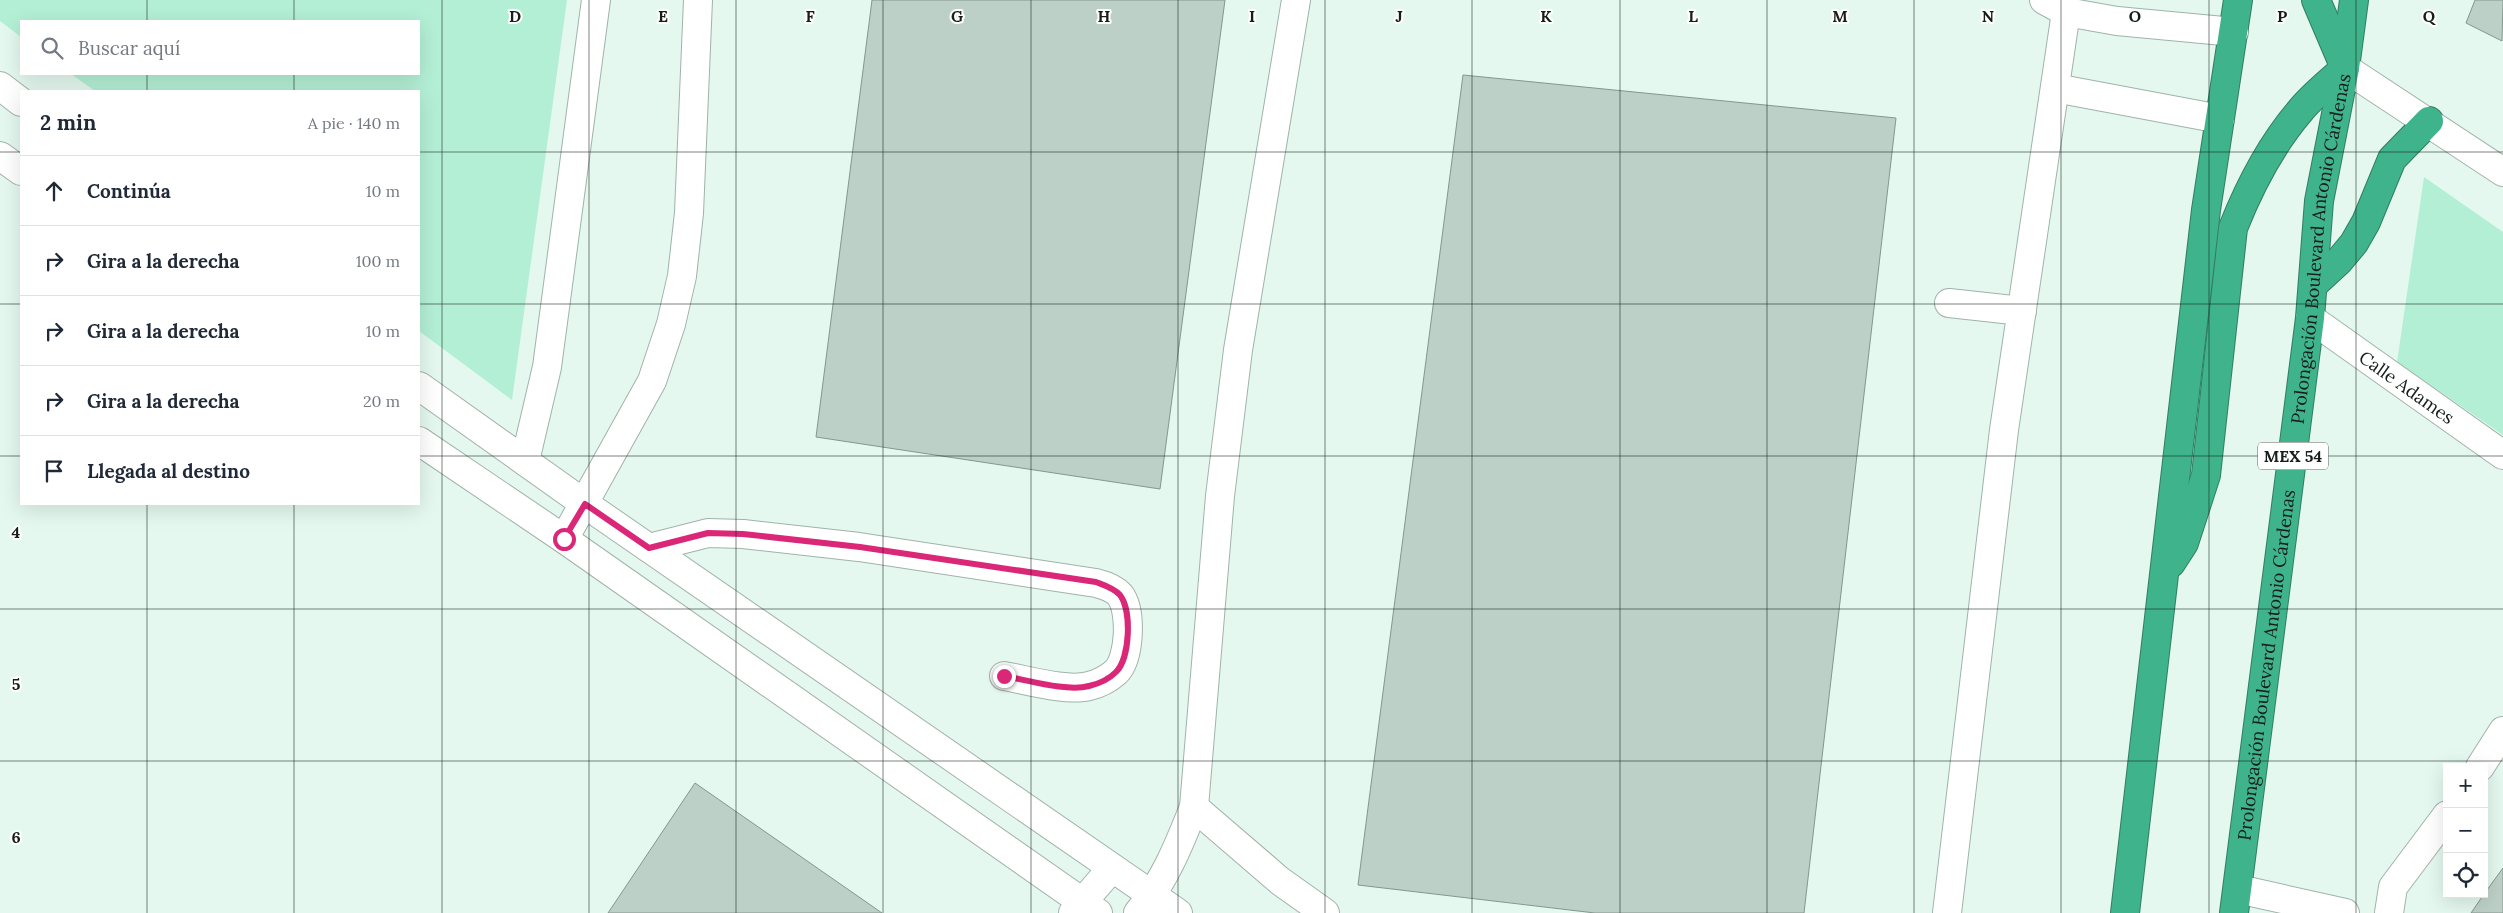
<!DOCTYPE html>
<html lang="es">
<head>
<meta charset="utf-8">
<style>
  :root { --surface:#fff; --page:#f6f6f7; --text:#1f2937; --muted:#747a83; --line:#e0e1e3 }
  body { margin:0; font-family:Lora,serif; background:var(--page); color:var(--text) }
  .controls { position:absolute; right:15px; bottom:15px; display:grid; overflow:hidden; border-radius:0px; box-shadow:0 5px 20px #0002 }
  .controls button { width:45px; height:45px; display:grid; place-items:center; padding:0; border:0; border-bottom:1px solid var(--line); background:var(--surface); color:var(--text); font:25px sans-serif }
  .stop { position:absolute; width:15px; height:15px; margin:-11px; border:4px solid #db2777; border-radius:50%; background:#fff }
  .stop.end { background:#db2777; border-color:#fff; box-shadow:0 1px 5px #0008 }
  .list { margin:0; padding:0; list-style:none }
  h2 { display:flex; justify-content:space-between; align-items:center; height:65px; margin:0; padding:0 20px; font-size:21px }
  h2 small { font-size:16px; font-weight:400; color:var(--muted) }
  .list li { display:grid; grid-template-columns:32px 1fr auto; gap:15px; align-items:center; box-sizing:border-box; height:70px; padding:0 20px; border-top:1px solid var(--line) }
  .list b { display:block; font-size:19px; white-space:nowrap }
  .list em { font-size:16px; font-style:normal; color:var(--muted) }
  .icon { flex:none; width:28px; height:28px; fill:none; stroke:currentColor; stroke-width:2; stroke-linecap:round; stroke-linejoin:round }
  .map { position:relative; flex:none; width:2503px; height:913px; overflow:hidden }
  .search { position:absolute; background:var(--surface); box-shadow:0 5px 20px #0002; left:20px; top:20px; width:400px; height:55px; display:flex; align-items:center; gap:12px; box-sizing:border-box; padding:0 18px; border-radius:0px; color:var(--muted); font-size:19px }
  .panel { position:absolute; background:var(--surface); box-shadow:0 5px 20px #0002; left:20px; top:90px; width:400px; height:415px; border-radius:0px }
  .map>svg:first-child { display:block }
  .green { fill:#b3efd5 }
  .building { fill:#bdd0c7; stroke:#84968e }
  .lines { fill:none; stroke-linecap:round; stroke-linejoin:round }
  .minor-casing { stroke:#a0b3aa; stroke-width:30 }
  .highway-casing { stroke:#317e63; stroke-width:30 }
  .minor { stroke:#fff; stroke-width:28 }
  .highway { stroke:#3fb38b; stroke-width:28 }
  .route { stroke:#db2777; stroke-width:6 }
  .grid { fill:none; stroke:#161d1a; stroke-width:1; stroke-opacity:0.55 }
  .labels { text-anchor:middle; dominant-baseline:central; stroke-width:4; stroke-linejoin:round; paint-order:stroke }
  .shield { fill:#fff; stroke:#5c615f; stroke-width:1 }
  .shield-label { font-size:16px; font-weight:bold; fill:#161d1a }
  .street-label { font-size:18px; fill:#161d1a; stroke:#fff }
  .grid-label { font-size:16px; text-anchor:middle; font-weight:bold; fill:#161d1a; stroke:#fff; stroke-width:4; stroke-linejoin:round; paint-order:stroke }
</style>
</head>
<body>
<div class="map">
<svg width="2503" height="913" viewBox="0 0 2503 913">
  <rect width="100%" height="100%" fill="#e4f8ef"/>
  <!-- green -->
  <path class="green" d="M0,0H567L512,400L419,331V91H95L71,74H419V21H21V37L0,21Z
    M2424,177L2503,232V435L2397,362Z"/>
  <!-- building -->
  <path class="building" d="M872,0H1225L1160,489L816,437Z
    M2475,0H2503L2502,41L2466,23Z
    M1463,75L1896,118L1804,913H1595L1358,885Z
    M695,783L882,913H608Z
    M2503,868V913H2471L2484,894Z"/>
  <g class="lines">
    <defs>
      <g id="minor">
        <path d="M2044,0L2066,12L2117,21L2234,32"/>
        <path d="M2345,68L2503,172"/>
        <path d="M0,86L21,102"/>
        <path d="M2055,88L2220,119"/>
        <path d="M0,156L21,171"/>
        <path d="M1949,303L2022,311"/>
        <path id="s1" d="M2310,318L2503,455"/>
        <path d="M419,386L585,504L1178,913"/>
        <path d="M419,441L564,539L1098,913"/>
        <path d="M525,461L547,367L596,0"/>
        <path d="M564,539L652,381L671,324L682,276L689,213L698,0"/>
        <path d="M649,548L708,533L743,534L859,547L1096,583C1104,585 1114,588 1120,595C1132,611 1130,658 1116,672C1109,678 1098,684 1089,686C1067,692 1027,680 1004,676"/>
        <path d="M2480,767L2503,731"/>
        <path d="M1194,807L1280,881L1325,913"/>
        <path d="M2238,889L2345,913"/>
        <path d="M1073,913L1112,868"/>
        <path d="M1138,913C1164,882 1179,845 1194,807L1220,496L1238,350L1296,0"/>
        <path d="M1947,913L2004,430L2066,12"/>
        <path d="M2389,913L2393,887L2447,815"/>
      </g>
      <g id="highway">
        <path d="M2313,285L2339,261L2354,243L2366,222L2392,159L2429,121"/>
        <path d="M2171,563L2184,543L2206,475L2233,228C2250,185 2270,146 2300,111C2313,95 2330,82 2345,68L2316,0"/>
        <path d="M2125,913L2206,210L2238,0"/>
        <path id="s2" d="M2234,913L2310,318L2319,201L2345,68L2354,0"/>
      </g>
    </defs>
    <!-- minor casing -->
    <use href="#minor" class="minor-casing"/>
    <!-- highway casing -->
    <use href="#highway" class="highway-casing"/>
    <!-- minor -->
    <use href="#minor" class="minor"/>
    <!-- highway -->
    <use href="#highway" class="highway"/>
  </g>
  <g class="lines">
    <!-- route -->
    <path class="route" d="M564,539L585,504L649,548L708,533L743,534L860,547L1096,582C1104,585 1114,588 1120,595C1132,611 1130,658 1116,672C1109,679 1098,684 1089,686C1067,692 1028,680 1004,676"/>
  </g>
  <!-- grid -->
  <path class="grid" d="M147,0V21M294,0V21M442,0V913M589,0V913M736,0V913M883,0V913M1031,0V913M1178,0V913M1325,0V913M1472,0V913M1620,0V913M1767,0V913M1914,0V913M2061,0V913M2209,0V913M2356,0V913M147,74V91M294,74V91M0,152H21M419,152H2503M0,304H21M419,304H2503M0,456H21M419,456H2503M147,504V913M294,504V913M0,609H2503M0,761H2503"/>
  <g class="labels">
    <!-- shield labels -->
    <rect class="shield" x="2258" y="442.5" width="70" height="27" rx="4"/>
    <g class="shield-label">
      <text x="2293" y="456">MEX 54</text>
    </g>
    <!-- street labels -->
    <g class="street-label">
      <text stroke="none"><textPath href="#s2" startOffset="670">Prolongación Boulevard Antonio Cárdenas</textPath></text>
      <text stroke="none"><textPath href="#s1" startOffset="119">Calle Adames</textPath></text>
      <text stroke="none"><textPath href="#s2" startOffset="250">Prolongación Boulevard Antonio Cárdenas</textPath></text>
    </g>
  </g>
  <g class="grid-label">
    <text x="515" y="22">D</text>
    <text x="663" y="22">E</text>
    <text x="810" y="22">F</text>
    <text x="957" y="22">G</text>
    <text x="1104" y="22">H</text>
    <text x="1252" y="22">I</text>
    <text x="1399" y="22">J</text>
    <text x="1546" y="22">K</text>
    <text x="1693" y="22">L</text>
    <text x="1840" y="22">M</text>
    <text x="1988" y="22">N</text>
    <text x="2135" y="22">O</text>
    <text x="2282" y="22">P</text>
    <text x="2429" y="22">Q</text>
    <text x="16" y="538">4</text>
    <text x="16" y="690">5</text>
    <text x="16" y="843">6</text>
  </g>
</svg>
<div class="controls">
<button>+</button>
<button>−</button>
<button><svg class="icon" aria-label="locate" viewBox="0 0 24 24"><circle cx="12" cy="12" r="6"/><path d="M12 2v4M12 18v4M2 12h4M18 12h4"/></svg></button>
</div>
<div class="stop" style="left:564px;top:539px"></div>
<div class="stop end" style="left:1004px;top:676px"></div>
<div class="search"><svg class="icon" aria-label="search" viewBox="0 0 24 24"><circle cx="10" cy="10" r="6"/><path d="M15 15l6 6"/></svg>Buscar aquí</div>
<section class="panel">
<h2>2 min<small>A pie · 140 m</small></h2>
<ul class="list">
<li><svg class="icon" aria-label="ahead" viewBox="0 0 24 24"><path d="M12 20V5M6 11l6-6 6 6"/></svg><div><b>Continúa</b></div><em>10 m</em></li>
<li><svg class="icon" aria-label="right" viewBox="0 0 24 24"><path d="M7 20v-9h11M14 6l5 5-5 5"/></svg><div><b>Gira a la derecha</b></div><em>100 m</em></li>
<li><svg class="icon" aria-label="right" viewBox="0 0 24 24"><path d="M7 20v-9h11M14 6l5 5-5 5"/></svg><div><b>Gira a la derecha</b></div><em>10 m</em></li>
<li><svg class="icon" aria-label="right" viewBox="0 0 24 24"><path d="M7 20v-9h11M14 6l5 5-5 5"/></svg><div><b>Gira a la derecha</b></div><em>20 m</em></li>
<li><svg class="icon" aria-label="arrive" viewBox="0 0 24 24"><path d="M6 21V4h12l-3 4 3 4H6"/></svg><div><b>Llegada al destino</b></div></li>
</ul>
</section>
</div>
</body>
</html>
